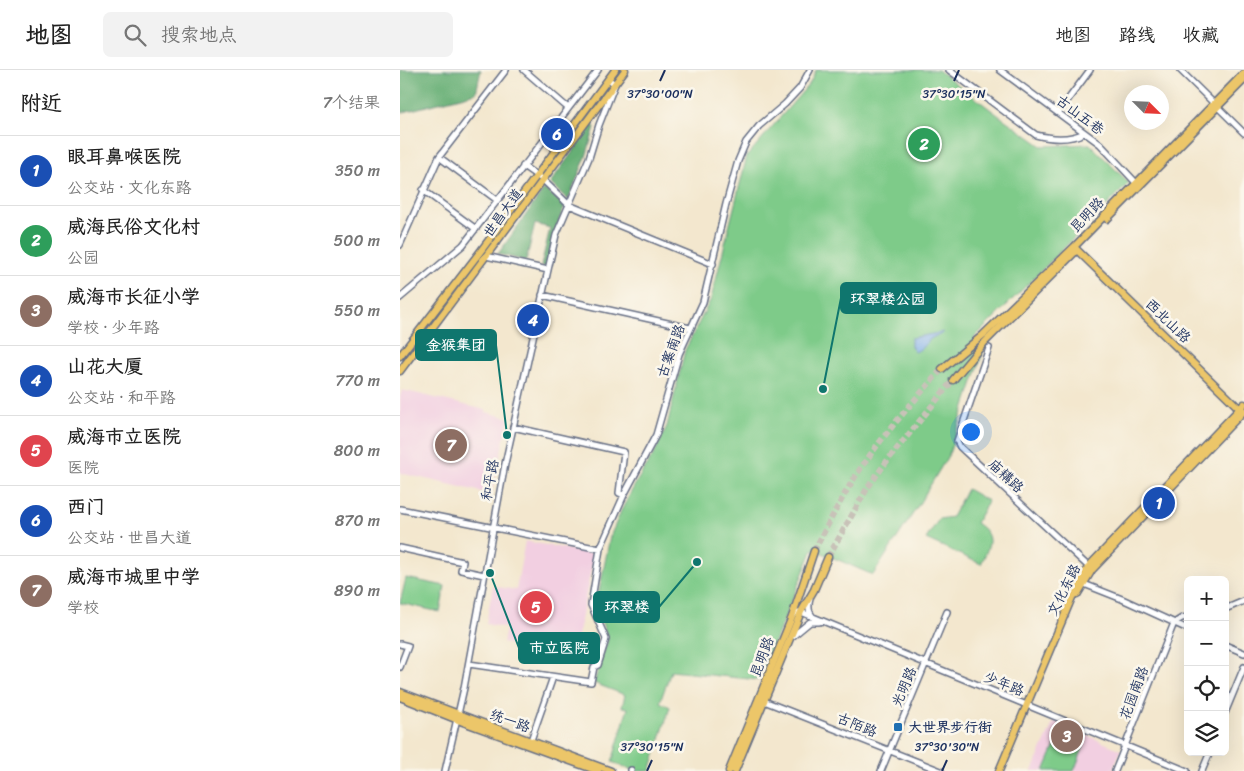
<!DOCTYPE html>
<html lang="zh">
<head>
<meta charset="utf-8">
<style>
  :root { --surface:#fff; --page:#f2f2f2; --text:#222; --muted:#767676; --line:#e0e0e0; --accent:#0b8043 }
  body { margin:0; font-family:Sriracha,"LXGW WenKai TC",sans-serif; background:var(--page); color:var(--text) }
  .controls { position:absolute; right:15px; bottom:15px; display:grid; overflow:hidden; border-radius:8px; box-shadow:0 5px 20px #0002 }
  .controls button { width:45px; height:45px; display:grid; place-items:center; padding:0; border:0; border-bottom:1px solid var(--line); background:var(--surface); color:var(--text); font:25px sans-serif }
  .compass { position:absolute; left:724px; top:15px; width:45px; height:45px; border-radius:50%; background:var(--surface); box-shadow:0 5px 20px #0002; rotate:114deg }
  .you { position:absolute; left:570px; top:361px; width:18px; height:18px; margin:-12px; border:4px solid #fff; border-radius:50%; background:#1a73e8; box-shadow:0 0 0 8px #1a73e833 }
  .badge { display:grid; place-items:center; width:32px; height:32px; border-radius:50%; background:var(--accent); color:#fff; font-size:16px; font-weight:700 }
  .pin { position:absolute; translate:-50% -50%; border:2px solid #fff; box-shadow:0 1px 5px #0006 }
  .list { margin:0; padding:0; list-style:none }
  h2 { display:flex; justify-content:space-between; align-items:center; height:65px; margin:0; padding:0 20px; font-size:21px }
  h2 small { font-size:16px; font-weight:400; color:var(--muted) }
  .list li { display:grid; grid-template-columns:32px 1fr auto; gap:15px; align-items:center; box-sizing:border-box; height:70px; padding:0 20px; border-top:1px solid var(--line) }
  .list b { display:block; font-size:19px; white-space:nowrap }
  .list p { margin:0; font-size:16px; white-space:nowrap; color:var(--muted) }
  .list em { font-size:16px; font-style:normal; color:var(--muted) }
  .icon { flex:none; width:28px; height:28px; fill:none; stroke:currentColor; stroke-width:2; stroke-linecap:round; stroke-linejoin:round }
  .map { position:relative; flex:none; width:844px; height:701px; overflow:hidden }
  header { display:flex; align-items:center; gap:30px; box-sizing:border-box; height:70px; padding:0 25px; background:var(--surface); border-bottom:1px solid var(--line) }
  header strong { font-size:24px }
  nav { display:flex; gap:28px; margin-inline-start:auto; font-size:18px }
  .search { width:350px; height:45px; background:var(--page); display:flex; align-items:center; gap:12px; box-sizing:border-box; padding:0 18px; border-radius:8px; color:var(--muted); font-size:19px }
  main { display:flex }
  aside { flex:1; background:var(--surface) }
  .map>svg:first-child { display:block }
  .built { fill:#f2cfe1 }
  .green { fill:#7ecb89; stroke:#4c7d74 }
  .forest { fill:#66af75; stroke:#406f6a }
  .water { fill:#7eade9; stroke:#4c6ea4 }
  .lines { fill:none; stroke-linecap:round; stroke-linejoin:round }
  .major-tunnel { stroke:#c8c2b8; stroke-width:6; stroke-dasharray:6 3; stroke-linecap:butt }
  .minor-casing { stroke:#676f85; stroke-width:8 }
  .major-casing { stroke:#676f85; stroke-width:9 }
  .minor { stroke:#fff; stroke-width:5 }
  .major { stroke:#ecc669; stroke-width:6 }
  .ticks { fill:none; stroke:#1b2f5e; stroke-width:2 }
  .poi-dot { fill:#1f6fb2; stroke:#fbf7ec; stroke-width:2 }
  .labels { text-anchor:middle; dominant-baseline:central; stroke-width:5; stroke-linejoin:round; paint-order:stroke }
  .street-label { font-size:14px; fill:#1b2f5e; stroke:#fbf7ec }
  .poi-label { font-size:14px; font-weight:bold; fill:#1b2f5e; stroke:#fbf7ec; text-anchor:start }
  .ticks-label { font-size:12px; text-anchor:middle; fill:#1b2f5e; stroke:#fbf7ec; stroke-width:5; stroke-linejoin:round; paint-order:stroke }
  .leader { fill:none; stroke:#0f766e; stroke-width:2 }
  .callout-dot { fill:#0f766e; stroke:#fbf7ec; stroke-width:2 }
  .callout { fill:#0f766e; stroke:#0f766e; stroke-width:2 }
  .callout-label { font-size:15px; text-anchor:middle; font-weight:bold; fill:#fff }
</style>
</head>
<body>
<header>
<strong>地图</strong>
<div class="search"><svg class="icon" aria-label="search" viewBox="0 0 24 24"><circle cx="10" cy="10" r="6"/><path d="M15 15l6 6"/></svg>搜索地点</div>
<nav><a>地图</a><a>路线</a><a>收藏</a></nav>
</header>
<main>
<aside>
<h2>附近<small>7个结果</small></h2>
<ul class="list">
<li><span class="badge" style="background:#1a4fb4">1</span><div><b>眼耳鼻喉医院</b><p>公交站 · 文化东路</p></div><em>350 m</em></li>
<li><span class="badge" style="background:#2e9e5b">2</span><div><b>威海民俗文化村</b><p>公园</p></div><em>500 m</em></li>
<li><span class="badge" style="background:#8d6e63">3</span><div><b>威海市长征小学</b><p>学校 · 少年路</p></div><em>550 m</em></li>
<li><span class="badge" style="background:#1a4fb4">4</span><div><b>山花大厦</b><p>公交站 · 和平路</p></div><em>770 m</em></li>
<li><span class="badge" style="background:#e0444e">5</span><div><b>威海市立医院</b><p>医院</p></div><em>800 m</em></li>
<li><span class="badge" style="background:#1a4fb4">6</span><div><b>西门</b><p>公交站 · 世昌大道</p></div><em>870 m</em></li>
<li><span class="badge" style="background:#8d6e63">7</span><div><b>威海市城里中学</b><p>学校</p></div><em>890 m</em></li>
</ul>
</aside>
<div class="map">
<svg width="844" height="701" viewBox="0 0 844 701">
  <rect width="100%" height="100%" fill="#fbf7ec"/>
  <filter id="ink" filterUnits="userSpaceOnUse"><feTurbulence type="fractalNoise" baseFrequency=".02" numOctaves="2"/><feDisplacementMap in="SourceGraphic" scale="10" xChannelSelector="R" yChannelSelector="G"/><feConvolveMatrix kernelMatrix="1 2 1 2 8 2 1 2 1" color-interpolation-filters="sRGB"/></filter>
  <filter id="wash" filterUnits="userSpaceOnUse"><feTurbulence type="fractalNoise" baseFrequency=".0096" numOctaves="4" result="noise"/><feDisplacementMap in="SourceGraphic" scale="20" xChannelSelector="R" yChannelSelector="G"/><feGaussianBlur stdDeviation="1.12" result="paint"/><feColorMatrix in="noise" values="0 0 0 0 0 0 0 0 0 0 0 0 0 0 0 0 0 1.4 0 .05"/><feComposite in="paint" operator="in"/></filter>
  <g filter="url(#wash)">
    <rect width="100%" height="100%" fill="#f3e7ce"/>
    <!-- built -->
    <path class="built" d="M2,320L86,340V342L109,348L91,424L0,403V327Z
      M125,471L194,484L174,586L103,573L106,558L86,554L93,516L116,520Z
      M654,651L721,680L712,701H632Z"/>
    <!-- green -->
    <path class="green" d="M416,0H538L598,45L642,76L690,74L729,113L574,268L583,282L549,384L516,439L473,505L413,479L359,610L271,601L260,632L270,637L250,701H235L212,692L228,638L222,637L225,625L194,613L208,569L196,537L210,467L221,441L237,411L255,382L267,356L285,280L311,229L347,86L410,13Z
      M567,419L588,431L576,453C596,466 589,476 581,494L526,469L539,449L552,447Z
      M6,508L45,516L40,542L0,533Z
      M659,666L684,676L674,701H644Z"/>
    <!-- forest -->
    <path class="forest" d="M0,0H81L76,23L0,43Z
      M192,55L195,57L186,87L168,130L150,113Z
      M144,119L165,135L156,159L146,197L141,196L150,158L135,154L126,191L98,184Z"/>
    <!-- water -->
    <path class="water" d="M544,262C540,266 537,265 532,268C526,272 523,279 515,282L511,276V268Z"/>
  </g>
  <g filter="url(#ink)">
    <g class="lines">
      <!-- major-tunnel -->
      <path class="major-tunnel" d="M414,481C427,456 440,431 455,407C480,368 512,333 542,299
        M428,487L468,417L487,391L553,310"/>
      <defs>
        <path id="minor" d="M124,0L168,38
          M549,0L636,65C652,69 670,70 684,63
          M600,0L700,74L739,116
          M780,0L844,63
          M658,43L690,0
          M39,87L97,130
          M123,96L143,110L169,135L313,194
          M23,120L76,159
          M0,175L39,87L106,0
          M86,186L148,200
          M142,225L290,258
          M0,228L63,175L198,0
          M589,278L557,371L560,377L690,498
          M113,357L224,382L219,423L224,425
          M0,439L200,479
          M0,478L63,492L61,500L84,505
          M684,514L722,529L788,559
          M410,529C408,536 408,542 413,547
          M825,539L844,531
          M392,547L396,542H401L787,701
          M393,566L410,552H419
          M0,574L8,576L0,597
          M825,575L844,583
          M69,594L191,612L194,597L198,595L206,569L191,535L200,479L224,425L256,365L279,284L303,232L326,134L338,91L346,72L359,56L385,34L400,18L410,0
          M364,631L541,701
          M825,643L844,597
          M130,673L153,607
          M45,701L64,618L105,394L148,200L156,165L189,88L199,55L215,14L208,9
          M231,701V700
          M481,701L547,542
          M715,701L774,553L782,548L788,547
          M802,701L810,682"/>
        <path id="major" d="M707,149L844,10
          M675,178L841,340
          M0,286L80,182L215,0
          M542,299L583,265L674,177L844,3
          M0,301L225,0
          M553,310L584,273L676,181
          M677,525L692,500L844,341
          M0,622L211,701
          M0,627L63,652L198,701
          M329,701L392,547L414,481
          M335,701L401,542L414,520L428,487
          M599,701L673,525L688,497L844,334"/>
      </defs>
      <!-- minor casing -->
      <use href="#minor" class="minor-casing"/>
      <!-- major casing -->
      <use href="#major" class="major-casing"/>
      <!-- minor -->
      <use href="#minor" class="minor"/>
      <!-- major -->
      <use href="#major" class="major"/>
    </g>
  </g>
  <!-- ticks -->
  <path class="ticks" d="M260,11L265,0M554,11L559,0M247,701L252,690M542,701L547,690"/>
  <!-- markers -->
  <rect class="poi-dot" x="493" y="652" width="10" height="10" rx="2.5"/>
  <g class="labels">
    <!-- street labels -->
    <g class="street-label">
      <text transform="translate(680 45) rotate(37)">古山五巷</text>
      <text transform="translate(103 143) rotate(-54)">世昌大道</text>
      <text transform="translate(687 145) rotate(-46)">昆明路</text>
      <text transform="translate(768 251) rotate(44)">西北山路</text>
      <text transform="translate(271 281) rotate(-70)">古寨南路</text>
      <text transform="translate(606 406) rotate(43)">庙耩路</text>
      <text transform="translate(90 410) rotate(-79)">和平路</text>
      <text transform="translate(664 520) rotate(-63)">文化东路</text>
      <text transform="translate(362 587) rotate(-69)">昆明路</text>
      <text transform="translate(604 614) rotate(22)">少年路</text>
      <text transform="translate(504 617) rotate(-67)">光明路</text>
      <text transform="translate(734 623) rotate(-69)">花园南路</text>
      <text transform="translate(110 651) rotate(20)">统一路</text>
      <text transform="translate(457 655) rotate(22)">古陌路</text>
    </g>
    <!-- poi labels -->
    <g class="poi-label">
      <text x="508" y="657">大世界步行街</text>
    </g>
  </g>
  <g class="ticks-label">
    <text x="260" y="28">37°30'00"N</text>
    <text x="554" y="28">37°30'15"N</text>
    <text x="252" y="681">37°30'15"N</text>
    <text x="547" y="681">37°30'30"N</text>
  </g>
  <!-- callouts -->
  <path class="leader" d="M423 319L441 228M107 365L96 275M297 492L259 537M90 503L119 578"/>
  <g class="callout-dot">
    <circle cx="423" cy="319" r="5"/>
    <circle cx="107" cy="365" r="5"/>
    <circle cx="297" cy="492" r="5"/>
    <circle cx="90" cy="503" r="5"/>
  </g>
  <g class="callout">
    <rect x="441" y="213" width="95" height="30" rx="5"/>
    <rect x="16" y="260" width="80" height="30" rx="5"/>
    <rect x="194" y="522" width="65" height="30" rx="5"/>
    <rect x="119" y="563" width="80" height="30" rx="5"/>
  </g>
  <g class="callout-label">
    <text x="488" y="234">环翠楼公园</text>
    <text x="56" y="280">金猴集团</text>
    <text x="227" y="542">环翠楼</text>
    <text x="159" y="583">市立医院</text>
  </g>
</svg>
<div class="controls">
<button>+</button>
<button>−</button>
<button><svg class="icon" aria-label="locate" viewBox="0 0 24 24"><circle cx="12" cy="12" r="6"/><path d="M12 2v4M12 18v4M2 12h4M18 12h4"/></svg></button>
<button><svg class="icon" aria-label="layers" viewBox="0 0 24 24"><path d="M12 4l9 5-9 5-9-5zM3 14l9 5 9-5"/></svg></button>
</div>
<svg class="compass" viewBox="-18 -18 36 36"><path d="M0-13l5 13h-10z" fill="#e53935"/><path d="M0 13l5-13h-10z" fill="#767676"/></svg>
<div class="you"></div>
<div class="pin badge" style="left:759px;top:433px;background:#1a4fb4">1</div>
<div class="pin badge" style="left:524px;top:74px;background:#2e9e5b">2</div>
<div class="pin badge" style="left:667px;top:666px;background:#8d6e63">3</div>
<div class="pin badge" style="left:133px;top:250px;background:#1a4fb4">4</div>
<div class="pin badge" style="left:136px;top:537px;background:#e0444e">5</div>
<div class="pin badge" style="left:157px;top:64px;background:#1a4fb4">6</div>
<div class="pin badge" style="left:51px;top:375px;background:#8d6e63">7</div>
</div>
</main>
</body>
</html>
